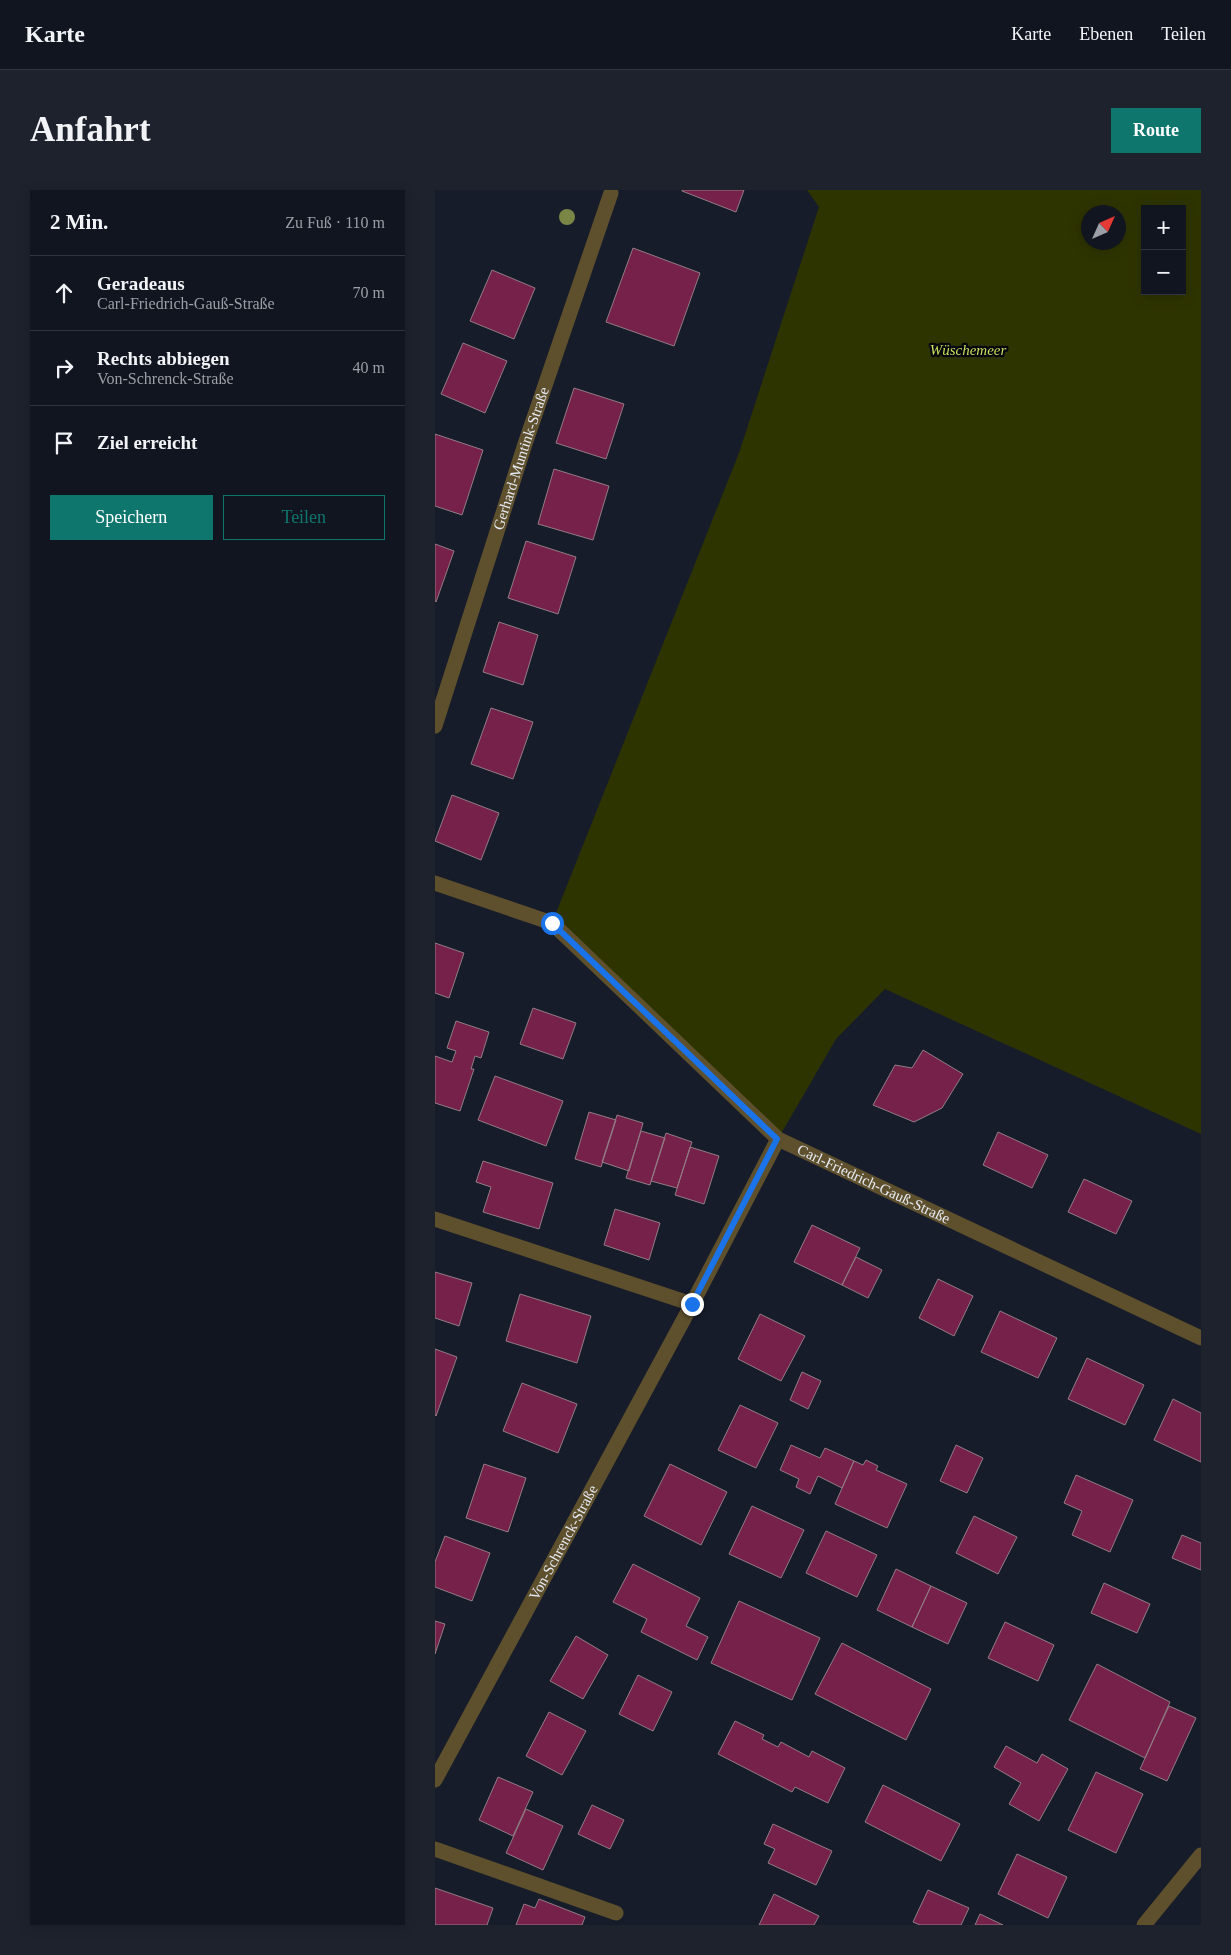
<!DOCTYPE html>
<html lang="de">
<head>
<meta charset="utf-8">
<style>
  :root { --surface:#111520; --page:#1e222d; --text:#f1f3f6; --muted:#9c9fa5; --line:#30343e; --accent:#0f766e }
  body { margin:0; font-family:Georgia,serif; background:var(--page); color:var(--text) }
  .controls { position:absolute; right:15px; top:15px; display:grid; overflow:hidden; border-radius:0px; box-shadow:0 2px 12px #0003 }
  .controls button { width:45px; height:45px; display:grid; place-items:center; padding:0; border:0; border-bottom:1px solid var(--line); background:var(--surface); color:var(--text); font:25px sans-serif }
  .compass { position:absolute; left:646px; top:15px; width:45px; height:45px; border-radius:50%; background:var(--surface); box-shadow:0 2px 12px #0003; rotate:45deg }
  .stop { position:absolute; width:15px; height:15px; margin:-11px; border:4px solid #1a73e8; border-radius:50%; background:#fff }
  .stop.end { background:#1a73e8; border-color:#fff; box-shadow:0 1px 5px #0008 }
  .list { margin:0; padding:0; list-style:none }
  h2 { display:flex; justify-content:space-between; align-items:center; height:65px; margin:0; padding:0 20px; font-size:21px }
  h2 small { font-size:16px; font-weight:400; color:var(--muted) }
  .list li { display:grid; grid-template-columns:32px 1fr auto; gap:15px; align-items:center; box-sizing:border-box; height:75px; padding:0 20px; border-top:1px solid var(--line) }
  .list b { display:block; font-size:19px; white-space:nowrap }
  .list p { margin:0; font-size:16px; white-space:nowrap; color:var(--muted) }
  .list em { font-size:16px; font-style:normal; color:var(--muted) }
  .actions { display:flex; gap:10px; padding:15px 20px }
  .actions a { flex:1; padding:11px 0; border:1px solid var(--accent); border-radius:0px; text-align:center; font-size:18px; color:var(--accent) }
  .actions .main { background:var(--accent); color:#fff }
  .icon { flex:none; width:28px; height:28px; fill:none; stroke:currentColor; stroke-width:2; stroke-linecap:round; stroke-linejoin:round }
  .map { position:relative; flex:none; width:766px; height:1735px; overflow:hidden; border-radius:0px }
  header { display:flex; align-items:center; gap:30px; box-sizing:border-box; height:70px; padding:0 25px; background:var(--surface); border-bottom:1px solid var(--line) }
  header strong { font-size:24px }
  nav { display:flex; gap:28px; margin-inline-start:auto; font-size:18px }
  .intro { display:flex; align-items:center; justify-content:space-between; box-sizing:border-box; height:120px; padding:0 30px }
  h1 { margin:0; font-size:35px }
  .button { padding:12px 22px; border-radius:0px; background:var(--accent); color:#fff; font-size:18px; font-weight:700 }
  main { display:flex; gap:30px; padding:0 30px }
  aside { flex:1; background:var(--surface); border-radius:0px; box-shadow:0 2px 12px #0003 }
  .map>svg:first-child { display:block }
  .green { fill:#2e3400; fill-rule:evenodd }
  .building { fill:#76214a; stroke:#917c84 }
  .lines { fill:none; stroke-linecap:round; stroke-linejoin:round }
  .street { stroke:#5e502c; stroke-width:15 }
  .tree { fill:#798646 }
  .route { stroke:#1a73e8; stroke-width:6 }
  .labels { text-anchor:middle; dominant-baseline:central; stroke-width:4.5; stroke-linejoin:round; paint-order:stroke }
  .park-label { font-size:15px; font-style:italic; fill:#cadd5c; stroke:#05070d }
  .street-label { font-size:15px; fill:#e7ebf5; stroke:#05070d }
</style>
</head>
<body>
<header>
<strong>Karte</strong>
<nav><a>Karte</a><a>Ebenen</a><a>Teilen</a></nav>
</header>
<div class="intro"><h1>Anfahrt</h1><a class="button">Route</a></div>
<main>
<aside>
<h2>2 Min.<small>Zu Fuß · 110 m</small></h2>
<ul class="list">
<li><svg class="icon" aria-label="ahead" viewBox="0 0 24 24"><path d="M12 20V5M6 11l6-6 6 6"/></svg><div><b>Geradeaus</b><p>Carl-Friedrich-Gauß-Straße</p></div><em>70 m</em></li>
<li><svg class="icon" aria-label="right" viewBox="0 0 24 24"><path d="M7 20v-9h11M14 6l5 5-5 5"/></svg><div><b>Rechts abbiegen</b><p>Von-Schrenck-Straße</p></div><em>40 m</em></li>
<li><svg class="icon" aria-label="arrive" viewBox="0 0 24 24"><path d="M6 21V4h12l-3 4 3 4H6"/></svg><div><b>Ziel erreicht</b></div></li>
</ul>
<div class="actions"><a class="main">Speichern</a><a>Teilen</a></div>
</aside>
<div class="map">
<svg width="766" height="1735" viewBox="0 0 766 1735">
  <rect width="100%" height="100%" fill="#171c2a"/>
  <!-- green -->
  <path class="green" d="M372,0H766V944L450,799L401,849L343,949L117,733L304,263L384,17ZM710,19H747V101H710ZM654,22H684V52H654Z"/>
  <!-- building -->
  <path class="building" d="M247,0H309L301,22L247,1Z
    M198,58L265,83L239,156L171,132Z
    M57,80L100,98L79,149L35,131Z
    M28,153L72,171L50,223L6,204Z
    M139,198L189,214L171,269L121,253Z
    M0,244L48,260L27,325L0,316Z
    M119,279L174,296L158,350L103,334Z
    M91,351L141,367L123,424L73,408Z
    M0,354L19,361L1,412L0,411Z
    M64,432L103,445L88,495L48,482Z
    M56,518L98,532L78,589L36,574Z
    M17,605L64,623L46,670L0,651Z
    M0,753L29,763L14,808L0,803Z
    M98,818L141,833L128,869L85,854Z
    M21,831L54,842L46,868L40,866L36,879H39L25,921L0,913V866L17,872L21,861L12,858Z
    M488,860L528,884L507,918L479,932L438,915L460,875L477,878Z
    M60,886L128,911L111,956L43,930Z
    M154,922L181,930L166,977L140,969Z
    M182,925L208,933L194,981L167,972Z
    M206,941L230,948L215,995L191,988Z
    M563,942L613,965L597,998L548,975Z
    M231,943L257,952L242,998L216,991Z
    M255,957L284,966L269,1014L240,1005Z
    M48,971L118,993L104,1039L48,1022L56,997L41,992Z
    M649,989L697,1011L681,1044L633,1022Z
    M180,1019L225,1033L214,1070L169,1055Z
    M377,1035L425,1058L407,1095L359,1072Z
    M421,1067L447,1080L433,1108L407,1095Z
    M0,1082L37,1093L24,1136L0,1128Z
    M503,1089L538,1106L519,1146L484,1128Z
    M85,1104L156,1126L142,1173L71,1151Z
    M565,1121L622,1148L603,1188L546,1162Z
    M325,1124L370,1146L346,1191L303,1169Z
    M0,1159L22,1167L1,1226L0,1225Z
    M652,1168L709,1195L690,1235L633,1209Z
    M367,1182L386,1191L373,1219L355,1210Z
    M87,1193L142,1214L123,1263L68,1241Z
    M738,1209L766,1223V1272L719,1250Z
    M305,1215L343,1233L321,1278L283,1260Z
    M356,1255L385,1268L390,1258L419,1271L407,1298L383,1286L375,1304L361,1297L364,1289L345,1280Z
    M521,1255L548,1268L532,1303L505,1291Z
    M431,1270L443,1276L441,1280L472,1294L452,1338L400,1314L419,1271L428,1275Z
    M49,1274L91,1288L73,1342L31,1328Z
    M235,1274L292,1302L266,1355L209,1326Z
    M641,1285L698,1310L675,1362L637,1345L647,1321L629,1313Z
    M317,1316L369,1340L346,1388L294,1364Z
    M539,1326L582,1347L563,1384L521,1363Z
    M391,1341L442,1365L422,1407L371,1383Z
    M747,1345L766,1353V1380L737,1368Z
    M10,1346L55,1363L37,1411L0,1397V1372Z
    M198,1374L265,1408L251,1436L273,1447L262,1470L206,1442L212,1429L178,1412Z
    M461,1379L496,1396L477,1437L442,1420Z
    M669,1393L715,1414L702,1443L656,1423Z
    M496,1396L532,1413L513,1454L477,1437Z
    M304,1411L385,1448L357,1510L276,1473Z
    M0,1431L10,1434L0,1464Z
    M570,1432L619,1455L603,1491L553,1468Z
    M141,1446L173,1465L148,1509L115,1491Z
    M407,1453L496,1499L471,1550L380,1504Z
    M662,1474L735,1512L710,1568L634,1530Z
    M203,1485L237,1502L218,1541L184,1524Z
    M734,1516L761,1528L732,1591L705,1579Z
    M114,1522L151,1541L127,1585L91,1566Z
    M300,1531L329,1545L327,1549L343,1557L346,1552L374,1567L377,1561L410,1578L393,1613L360,1597L357,1602L283,1564Z
    M571,1556L602,1573L607,1564L633,1579L604,1631L574,1614L586,1593L559,1577Z
    M661,1582L708,1604L681,1663L633,1640Z
    M63,1587L98,1602L78,1646L44,1630Z
    M448,1595L525,1634L506,1671L430,1632Z
    M157,1615L189,1630L175,1659L143,1644Z
    M91,1619L128,1636L108,1680L71,1663Z
    M338,1634L397,1661L381,1695L333,1673L340,1659L329,1654Z
    M582,1664L632,1687L613,1728L563,1704Z
    M0,1698L58,1718L52,1735H0Z
    M493,1700L534,1718L526,1735H485L478,1732Z
    M339,1704L384,1726L379,1735H324Z
    M104,1709L150,1727L147,1735H81L89,1714L100,1718Z
    M545,1724L568,1735H540Z"/>
  <g class="lines">
    <!-- street -->
    <g class="street">
      <path id="s1" d="M0,536L90,254L176,3"/>
      <path id="s2" d="M0,693L117,733L343,949L766,1148"/>
      <path d="M0,1029L257,1114"/>
      <path id="s3" d="M0,1590L257,1114L343,949"/>
      <path d="M0,1659L181,1723"/>
      <path d="M709,1735L766,1665"/>
    </g>
  </g>
  <!-- trees -->
  <circle class="tree" cx="132" cy="27" r="8"/>
  <g class="lines">
    <!-- route -->
    <path class="route" d="M117,733L342,949L257,1114"/>
  </g>
  <g class="labels">
    <!-- park labels -->
    <g class="park-label">
      <text x="533" y="160">Wüschemeer</text>
    </g>
    <!-- street labels -->
    <g class="street-label">
      <text stroke="none"><textPath href="#s1" startOffset="281">Gerhard-Muntink-Straße</textPath></text>
      <text stroke="none"><textPath href="#s2" startOffset="542">Carl-Friedrich-Gauß-Straße</textPath></text>
      <text stroke="none"><textPath href="#s3" startOffset="270">Von-Schrenck-Straße</textPath></text>
    </g>
  </g>
</svg>
<div class="controls">
<button>+</button>
<button>−</button>
</div>
<svg class="compass" viewBox="-18 -18 36 36"><path d="M0-13l5 13h-10z" fill="#e53935"/><path d="M0 13l5-13h-10z" fill="#9c9fa5"/></svg>
<div class="stop" style="left:117px;top:733px"></div>
<div class="stop end" style="left:257px;top:1114px"></div>
</div>
</main>
</body>
</html>
